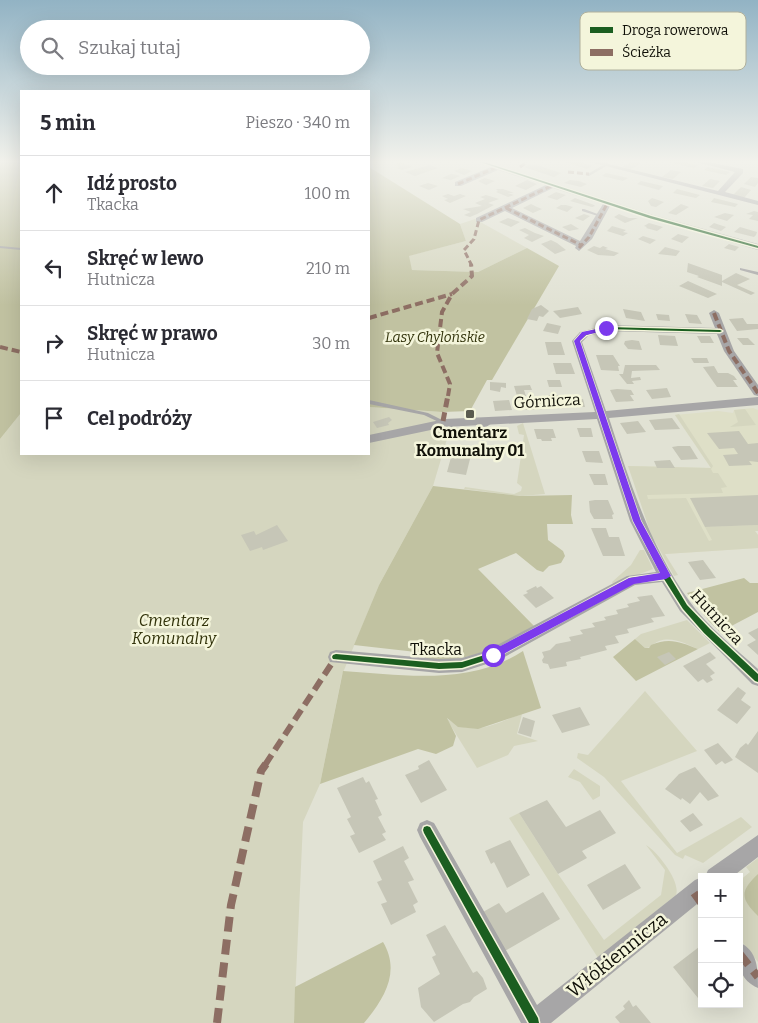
<!DOCTYPE html>
<html lang="pl">
<head>
<meta charset="utf-8">
<style>
  :root { --surface:#fff; --page:#f2f2f3; --text:#2b2b33; --muted:#7c7c81; --line:#e1e1e2 }
  body { margin:0; font-family:Bitter,serif; background:var(--page); color:var(--text) }
  .controls { position:absolute; right:15px; bottom:15px; display:grid; overflow:hidden; border-radius:0px; box-shadow:0 5px 20px #0002 }
  .controls button { width:45px; height:45px; display:grid; place-items:center; padding:0; border:0; border-bottom:1px solid var(--line); background:var(--surface); color:var(--text); font:25px sans-serif }
  .stop { position:absolute; width:15px; height:15px; margin:-11px; border:4px solid #7c3aed; border-radius:50%; background:#fff }
  .stop.end { background:#7c3aed; border-color:#fff; box-shadow:0 1px 5px #0008 }
  .list { margin:0; padding:0; list-style:none }
  h2 { display:flex; justify-content:space-between; align-items:center; height:65px; margin:0; padding:0 20px; font-size:21px }
  h2 small { font-size:16px; font-weight:400; color:var(--muted) }
  .list li { display:grid; grid-template-columns:32px 1fr auto; gap:15px; align-items:center; box-sizing:border-box; height:75px; padding:0 20px; border-top:1px solid var(--line) }
  .list b { display:block; font-size:19px; white-space:nowrap }
  .list p { margin:0; font-size:16px; white-space:nowrap; color:var(--muted) }
  .list em { font-size:16px; font-style:normal; color:var(--muted) }
  .icon { flex:none; width:28px; height:28px; fill:none; stroke:currentColor; stroke-width:2; stroke-linecap:round; stroke-linejoin:round }
  .map { position:relative; flex:none; width:758px; height:1023px; overflow:hidden }
  .search { position:absolute; background:var(--surface); box-shadow:0 5px 20px #0002; left:20px; top:20px; width:350px; height:55px; display:flex; align-items:center; gap:12px; box-sizing:border-box; padding:0 18px; border-radius:28px; color:var(--muted); font-size:19px }
  .panel { position:absolute; background:var(--surface); box-shadow:0 5px 20px #0002; left:20px; top:90px; width:350px; height:365px; border-radius:0px }
  .map>svg:first-child { display:block }
  .built { fill:#dedfc7 }
  .green { fill:#d5d6bf }
  .forest { fill:#c1c2a1 }
  .building { fill:#c6c6b7 }
  .lines { fill:none; stroke-linecap:round; stroke-linejoin:round }
  .lane { fill:#a7a6a7; fill-rule:evenodd }
  .street { fill:#a7a6a7; fill-rule:evenodd }
  .quiet-far4 { stroke:#8d6e63; stroke-width:3; stroke-dasharray:6 3; stroke-linecap:butt }
  .quiet-far3 { stroke:#8d6e63; stroke-width:4; stroke-dasharray:8 4; stroke-linecap:butt }
  .quiet-far2 { stroke:#8d6e63; stroke-width:5; stroke-dasharray:9 5; stroke-linecap:butt }
  .quiet-far1 { stroke:#8d6e63; stroke-width:6; stroke-dasharray:12 6; stroke-linecap:butt }
  .quiet { stroke:#8d6e63; stroke-width:8; stroke-dasharray:15 8; stroke-linecap:butt }
  .cycleway-casing { stroke:#f4f5db; stroke-width:3 }
  .cycleway { fill:#1b5e20; fill-rule:evenodd }
  .route { fill:#7c3aed }
  .poi-dot { fill:#595a4f; stroke:#f4f5db; stroke-width:2 }
  .labels { text-anchor:middle; dominant-baseline:central; stroke-width:5; stroke-linejoin:round; paint-order:stroke }
  .far-park-label { font-size:14px; font-style:italic; fill:#31320a; stroke:#f4f5db }
  .street-label { font-size:16px; fill:#101008; stroke:#f4f5db }
  .poi-label { font-size:16px; font-weight:bold; fill:#101008; stroke:#f4f5db }
  .park-label { font-size:16px; font-style:italic; fill:#31320a; stroke:#f4f5db }
  .near-street-label { font-size:19px; fill:#101008; stroke:#f4f5db }
  .key { fill:#f4f5db; stroke:#b0b09c; stroke-width:1 }
  .key-label { font-size:14px; fill:#101008 }
</style>
</head>
<body>
<div class="map">
<svg width="758" height="1023" viewBox="0 0 758 1023">
  <rect width="100%" height="100%" fill="#e1e2d4"/>
  <!-- built -->
  <path class="built" d="M753,408L758,410V531H755L758,535V548L664,554L628,466L711,468L675,415L718,411L733,413L734,410Z"/>
  <!-- green -->
  <path class="green" d="M475,219L527,248L478,272L412,270L408,256L466,241L460,224Z
    M369,407L442,412L441,418L447,439L433,486L379,585L342,675L320,784L303,822L294,1023H0V439L21,413V454H369Z
    M745,409L756,425L730,427L738,422L734,410Z
    M679,414L713,466L711,469L713,473H718L727,487L721,488L723,493L647,495L648,499L686,498L709,541L712,540L705,527L758,525V531H755L758,535V548L665,554L678,575L674,576L651,534L628,466L711,468L675,415Z
    M523,423L545,494L521,496L464,489L465,487L514,494L521,491L522,487L517,483L524,435L519,434L517,426Z
    M640,550H644L653,569L613,584L612,582L631,565Z
    M687,620L710,643L698,649C686,644 673,636 659,641C653,643 652,648 645,648L635,639L641,634Z
    M645,691L697,751L621,781L677,853L741,817L752,827L703,863L685,855L683,859L675,855L604,777L577,758L578,753L588,755Z
    M522,714L517,734L538,741L514,746L508,755L477,768L446,718C473,738 493,724 522,714Z
    M574,769L600,786V796L593,800L580,782L568,777Z
    M519,813L558,874L604,940L661,895L665,870L646,845C658,852 681,882 676,895L598,958L509,818Z
    M758,858V962L739,938V881L750,872L746,867Z"/>
  <!-- forest -->
  <path class="forest" d="M0,162H21V413L0,439Z
    M369,167L460,224L466,241L409,256L412,270L478,272L527,248L559,266L492,380H487L470,411L442,412L369,407Z
    M433,486L520,496L572,495L571,515L573,524H547L548,540L563,551L565,556L561,563L549,566L543,572L537,570L516,553L478,569L534,626C496,647 470,664 425,659V653L354,645L379,585Z
    M744,578L750,583H758V612L720,632L709,621L687,593Z
    M635,639L645,648H649L651,645C669,637 681,642 698,649L636,681L613,657Z
    M523,651L541,708L478,729L458,727L447,718L456,736L453,746L436,754L418,749L320,784L343,671C403,675 469,686 523,651Z
    M758,874V916C740,898 740,891 758,874Z
    M383,942C401,972 384,999 364,1023H294L295,987Z"/>
  <!-- building -->
  <path class="building" d="M401,162L412,167L402,170L396,168L399,167L395,164Z
    M565,162H578L592,166L587,169Z
    M632,162L642,163L631,169L622,167Z
    M674,162H682L698,165L694,168L672,163Z
    M530,164L540,166L561,173L554,177L524,167Z
    M430,165L438,168L415,176L405,172Z
    M708,167L730,172L726,175L704,170Z
    M462,168L472,171L464,175L454,171Z
    M671,170L681,172L673,179L662,177Z
    M606,173L628,178L623,181L602,176Z
    M451,174H453L460,176L451,180L442,178Z
    M751,177L758,178V183L755,187L744,184Z
    M485,178L495,181L486,185L478,181Z
    M710,179L720,181L713,188L702,186Z
    M527,180L537,184L526,190L515,186Z
    M570,180L579,181L587,184L581,187L564,183Z
    M641,181L663,186L659,190L637,184Z
    M428,183L438,186L429,190L419,186Z
    M741,187L751,190L744,198L733,195Z
    M496,189H503L514,193H508L514,195L508,197L496,192L498,191Z
    M677,189L700,195L696,198L673,193Z
    M556,192L566,195L557,200L547,197Z
    M448,194L454,196L460,194L466,196L450,203L444,200L448,199L442,196Z
    M486,195L499,199L488,203L494,205L477,214L470,217L464,215L471,212L463,209L482,206L475,203L485,199L480,197Z
    M575,198L594,205L595,206L592,207L570,201Z
    M652,198L664,202L656,207L651,206L648,201Z
    M714,198L738,204L735,207L711,202Z
    M531,204L537,207L542,209L533,213L523,208Z
    M681,204L689,207L676,215L668,213Z
    M561,205H566L573,207L567,212L556,208Z
    M754,211L758,212V221L749,219L753,215L746,214Z
    M725,213L734,215L727,221L714,217Z
    M584,214L590,216L583,221L575,218Z
    M619,214L629,218H638L625,223L614,217Z
    M508,218L520,222L511,227L499,222Z
    M649,223L663,227L657,231L646,228L647,227L644,226Z
    M714,223L726,227L721,231L709,227Z
    M571,224L579,229L569,231L562,227Z
    M612,226L626,230L623,232L628,233L623,236L607,231Z
    M740,227L757,232L756,235L754,237L734,232Z
    M525,228L535,233L544,236L532,242L524,238L529,235L519,230Z
    M678,234L689,237L682,243L671,239Z
    M643,236L656,240L650,244L638,239Z
    M551,240L557,243L566,250L555,254L541,244Z
    M729,244L739,247L735,251L724,248Z
    M594,246L600,248L603,246L608,248L605,249L619,253L614,256L598,255L587,250Z
    M665,247L680,251L676,256L658,254Z
    M688,263L722,275V281L736,273L750,279L737,285L755,293L751,295L722,282V286L697,277L699,276L687,272Z
    M688,281L717,294L708,298L679,286Z
    M541,305L549,311L543,317L539,316L537,321L527,319L532,309Z
    M578,307L582,314L560,318L553,311Z
    M623,309L641,312L645,321L626,318Z
    M656,314L669,315L670,321L658,320Z
    M685,314L697,315L702,324L689,323Z
    M743,318L747,324H758V329L737,331L729,319Z
    M547,323L561,326L558,334L543,331Z
    M658,335L675,336L678,346L660,345Z
    M697,336H710L714,343H701Z
    M737,338H748L755,345H743Z
    M632,340L639,341L642,350L628,349L624,344L625,341Z
    M545,342H561L565,355H548Z
    M596,355H613L620,366H618L619,371L601,370Z
    M691,358H707L709,363H694Z
    M553,363H571L575,374H556Z
    M625,365H656L660,370L632,371L631,378L640,377L641,380L632,381L634,384H627L619,374H623Z
    M714,366L718,373H728L734,376L737,380H733L738,387H717L703,367Z
    M547,380H560L562,387H549Z
    M490,382L506,383V388L501,387L500,392L490,390Z
    M530,385L532,390H524L526,396H517L514,386Z
    M667,388L671,397L652,399L646,390Z
    M617,389L631,390L634,395H630L634,401L616,402L610,390Z
    M548,395H559L561,401H550Z
    M541,399L545,409L526,410L523,400Z
    M583,399L585,407H570L566,406L565,402Z
    M509,400L512,410L495,411L493,401Z
    M389,417L392,420L388,423L389,425L377,428L373,422Z
    M672,418L680,429L655,430L649,420Z
    M638,421L646,432L627,434L620,423Z
    M577,428H591L593,437H580Z
    M534,429H553L556,438H551L552,441H542L541,439H537Z
    M739,431L748,444L758,443V462L749,461L752,465L729,466L723,455L738,454L734,448L719,449L707,433Z
    M678,446H690L698,459L681,460L672,447Z
    M453,450L472,451L466,475L447,472Z
    M582,451H599L603,463L586,462Z
    M670,460L675,468H657L654,461Z
    M589,474H605L608,485H594Z
    M758,495V525L705,527L690,498Z
    M595,500H608L614,514L612,515L613,519H594L590,512L589,501Z
    M277,525L288,541L263,550L262,547L250,551L241,535L254,531L256,535Z
    M591,528H606L609,537H619L625,556H603Z
    M703,560L716,578L700,580L688,562Z
    M536,586L537,588L541,586L554,598L536,608L523,595L528,593L526,591Z
    M652,595L665,616L651,618L654,622L627,629L629,633L615,636L619,643L605,646L607,650L580,657L581,659L566,662L567,666L550,669L548,664L543,663L542,660L544,657L542,652L550,650L556,644L571,641L569,637L583,634L580,630L595,627L592,623L606,620L604,617L618,614L616,610L629,607L627,604L640,601L637,597Z
    M758,628V655L747,645L756,640L748,633Z
    M669,652L676,659L665,665L657,657Z
    M710,652L716,658L706,664L715,673L710,676L713,680L707,683L703,679L698,682L683,666Z
    M738,687L746,693L741,700L751,707L737,724L717,710Z
    M580,707L590,725L562,733L552,715Z
    M523,717L535,721L531,737L518,733Z
    M758,731V773L735,757L740,748L746,743L748,745Z
    M718,743L733,760L725,764L722,761L716,765L704,750Z
    M429,760L447,790L421,803L405,775L419,769L418,766Z
    M695,767L719,796L708,801L700,792L690,804L682,798L681,800L665,789L679,774Z
    M363,777L366,783L369,781L378,799L375,800L382,815L378,817L386,832L382,834L386,840L359,853L350,836L355,834L347,819L351,817L337,788Z
    M547,800L566,827L600,810L616,833L582,851L587,858L558,874L519,813Z
    M693,813L703,825L690,832L680,821Z
    M510,840L530,875L507,888L494,862L491,864L485,851Z
    M403,846L409,858L404,861L414,880L408,882L418,902L413,905L416,912L391,925L381,904L387,902L377,882L382,880L373,861Z
    M625,864L641,888L603,910L587,885Z
    M543,892L560,919L505,951L483,912L499,903L506,913Z
    M445,925L473,973L477,971L483,978L487,989L474,997L470,1002L463,1004L434,1022L421,1007L418,988L440,974L432,957L436,955L426,935Z
    M699,947L702,950V1003L673,967Z
    M629,1000L633,1007L636,1005L651,1023H620L615,1017L625,1009L623,1006Z"/>
  <g class="lines">
    <!-- lane -->
    <path class="lane" d="M605,164L608,165L589,176L586,175Z
      M582,209H584L603,216L601,217L582,211Z
      M0,246L21,248V250L0,248Z
      M740,268L758,272V275L740,270Z
      M369,400L428,413L448,423L445,425L424,415L369,404Z
      M491,419L494,421L493,422C475,435 467,450 449,426L453,421H457L458,422L455,426L460,431L467,435Z"/>
    <!-- street -->
    <path class="street" d="M478,162H488L653,215L758,244V250L610,206L592,239L579,251L575,248L576,246L505,211L482,222H476V218L546,185L498,170L461,186H455V182L491,167ZM553,188L603,204L580,241L512,208Z
      M590,162H601L718,191L735,172L696,162H707L743,169V173L725,192L758,201V205Z
      M714,310L719,313L734,351L758,385V396L754,395L724,351L717,334L606,331L588,336L582,342L606,411L758,397V405L609,418C630,482 650,547 690,602C708,627 735,648 758,669V686L752,684L680,611L662,582L635,585L499,660L462,672L439,673L330,662L328,657L330,652L336,650L439,659L462,658L488,650L627,576L656,572L630,521L597,419L445,427L369,443V435L445,419L595,412L572,341L580,332L606,325L715,328L709,313Z
      M427,820L434,823L537,1005L695,880L702,877V900L551,1023H521L420,837L417,830L420,823Z
      M758,835V857L732,877H705L708,870Z
      M739,942C758,951 758,969 758,988C737,979 739,962 739,942Z"/>
    <!-- quiet-far4 -->
    <path class="quiet-far4" d="M520,167L527,162
      M568,172L589,174
      M458,184L497,167
      M506,208L581,245
      M579,248L589,237L607,204
      M472,266L464,250L474,239L479,220L553,185"/>
    <!-- quiet-far3 -->
    <path class="quiet-far3" d="M714,313L729,351L758,393
      M369,318L452,294
      M0,347L21,352
      M448,396L450,384L437,353L442,312L452,294L472,276L471,264"/>
    <!-- quiet-far2 -->
    <path class="quiet-far2" d="M443,421L448,395"/>
    <!-- quiet-far1 -->
    <path class="quiet-far1" d="M265,765L336,657H340"/>
    <!-- quiet -->
    <path class="quiet" d="M694,893L702,904
      M739,953L758,977
      M217,1023L231,905L261,771L266,764"/>
    <defs>
      <path id="cycleway" d="M480,162H484L651,216L758,246V248L649,218Z
        M606,327L720,330L722,331L720,332L606,329L586,335L579,341L640,521L669,575L687,605L710,629L758,674V682L755,681L704,633L683,609L664,579L633,582L496,657L462,668L439,669L333,659L332,657L333,655L336,654L439,663L462,662L491,653L630,578L662,574L634,521L575,341L582,333Z
        M427,826L430,827L538,1018L539,1023H529L424,833L423,830L424,827Z"/>
    </defs>
    <!-- cycleway casing -->
    <use href="#cycleway" class="cycleway-casing"/>
    <!-- cycleway -->
    <use href="#cycleway" class="cycleway"/>
  </g>
  <!-- sky -->
  <linearGradient id="sky" x2="0" y2="1"><stop stop-color="#92b3c4"/><stop offset="0.53" stop-color="#f2f2ec"/><stop offset="1" stop-color="#f2f2ec" stop-opacity="0"/></linearGradient>
  <rect width="758" height="305" fill="url(#sky)"/>
  <!-- route -->
  <path class="route" d="M606,327L609,330L586,335L580,341L641,521L671,576L666,579L634,584L496,658H489V652L629,578L660,573L633,521L574,341L582,332Z"/>
  <!-- markers -->
  <rect class="poi-dot" x="465" y="409" width="10" height="10" rx="2.5"/>
  <g class="labels">
    <!-- far-park labels -->
    <g class="far-park-label">
      <text x="435" y="337">Lasy Chylońskie</text>
    </g>
    <!-- street labels -->
    <g class="street-label">
      <text transform="translate(547 401) rotate(-3)">Górnicza</text>
      <text transform="translate(717 617) rotate(47)">Hutnicza</text>
      <text x="436" y="649">Tkacka</text>
    </g>
    <!-- poi labels -->
    <g class="poi-label">
      <text x="470" y="432">Cmentarz<tspan x="470" dy="18">Komunalny 01</tspan></text>
    </g>
    <!-- park labels -->
    <g class="park-label">
      <text x="174" y="620">Cmentarz<tspan x="174" dy="18">Komunalny</tspan></text>
    </g>
    <!-- near-street labels -->
    <g class="near-street-label">
      <text transform="translate(617 955) rotate(-39)">Włókiennicza</text>
    </g>
  </g>
  <!-- legend -->
  <rect x="580" y="12" width="166" height="58" rx="8" class="key"/>
  <rect x="590" y="27" width="23" height="6" fill="#1b5e20"/>
  <rect x="590" y="49" width="23" height="7" fill="#8d6e63"/>
  <g class="key-label">
    <text x="622" y="35">Droga rowerowa</text>
    <text x="622" y="57">Ścieżka</text>
  </g>
</svg>
<div class="controls">
<button>+</button>
<button>−</button>
<button><svg class="icon" aria-label="locate" viewBox="0 0 24 24"><circle cx="12" cy="12" r="6"/><path d="M12 2v4M12 18v4M2 12h4M18 12h4"/></svg></button>
</div>
<div class="stop" style="left:493px;top:655px"></div>
<div class="stop end" style="left:606px;top:328px"></div>
<div class="search"><svg class="icon" aria-label="search" viewBox="0 0 24 24"><circle cx="10" cy="10" r="6"/><path d="M15 15l6 6"/></svg>Szukaj tutaj</div>
<section class="panel">
<h2>5 min<small>Pieszo · 340 m</small></h2>
<ul class="list">
<li><svg class="icon" aria-label="ahead" viewBox="0 0 24 24"><path d="M12 20V5M6 11l6-6 6 6"/></svg><div><b>Idź prosto</b><p>Tkacka</p></div><em>100 m</em></li>
<li><svg class="icon" aria-label="left" viewBox="0 0 24 24"><path d="M17 20v-9H6M10 6l-5 5 5 5"/></svg><div><b>Skręć w lewo</b><p>Hutnicza</p></div><em>210 m</em></li>
<li><svg class="icon" aria-label="right" viewBox="0 0 24 24"><path d="M7 20v-9h11M14 6l5 5-5 5"/></svg><div><b>Skręć w prawo</b><p>Hutnicza</p></div><em>30 m</em></li>
<li><svg class="icon" aria-label="arrive" viewBox="0 0 24 24"><path d="M6 21V4h12l-3 4 3 4H6"/></svg><div><b>Cel podróży</b></div></li>
</ul>
</section>
</div>
</body>
</html>
